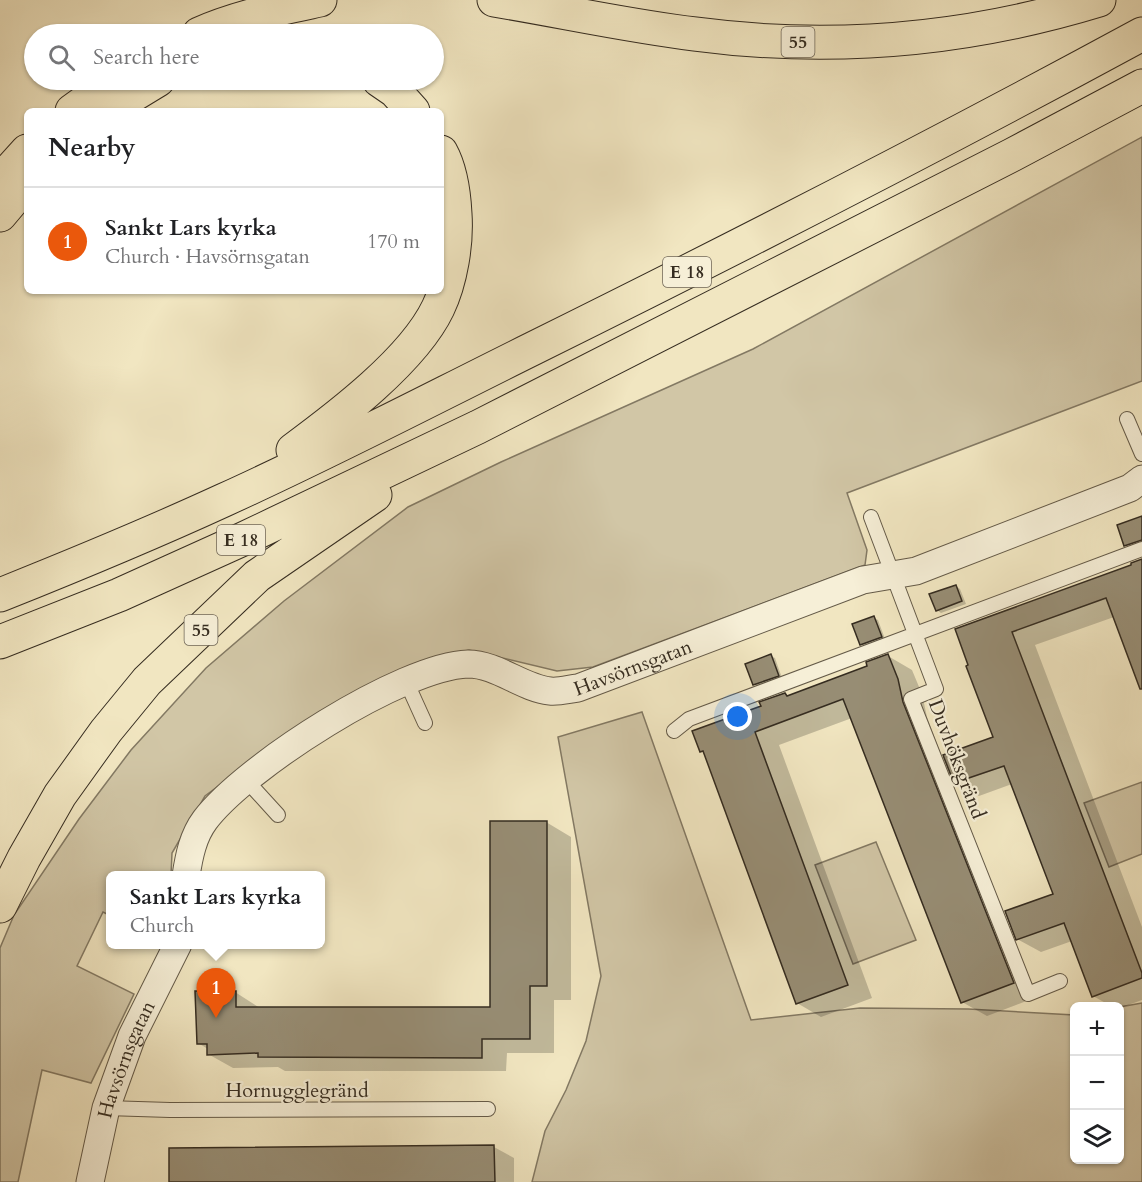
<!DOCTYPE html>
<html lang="en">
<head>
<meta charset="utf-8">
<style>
  :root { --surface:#fff; --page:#f6f6f6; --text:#202124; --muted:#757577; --line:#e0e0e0; --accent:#ea580c }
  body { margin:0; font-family:Cardo,serif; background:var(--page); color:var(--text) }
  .controls { position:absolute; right:18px; bottom:18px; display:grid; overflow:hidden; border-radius:9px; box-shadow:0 2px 4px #0004 }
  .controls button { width:54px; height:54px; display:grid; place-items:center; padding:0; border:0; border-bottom:2px solid var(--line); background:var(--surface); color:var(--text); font:30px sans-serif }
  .you { position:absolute; left:738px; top:717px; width:21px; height:21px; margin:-15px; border:4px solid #fff; border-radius:50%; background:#1a73e8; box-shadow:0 0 0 9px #1a73e833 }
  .badge { display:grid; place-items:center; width:39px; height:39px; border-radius:50%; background:var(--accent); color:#fff; font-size:20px; font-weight:700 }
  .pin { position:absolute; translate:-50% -50px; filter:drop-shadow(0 2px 3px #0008) }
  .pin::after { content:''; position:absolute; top:32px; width:21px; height:18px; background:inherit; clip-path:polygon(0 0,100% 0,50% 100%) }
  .popup { position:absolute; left:106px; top:871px; width:219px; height:78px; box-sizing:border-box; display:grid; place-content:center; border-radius:9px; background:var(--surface); filter:drop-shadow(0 2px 4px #0005); font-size:20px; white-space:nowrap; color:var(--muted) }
  .popup b { font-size:22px; color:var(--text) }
  .popup::after { content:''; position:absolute; left:50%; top:100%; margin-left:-12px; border:12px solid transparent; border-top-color:var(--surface) }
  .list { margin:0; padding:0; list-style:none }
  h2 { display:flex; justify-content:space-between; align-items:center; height:78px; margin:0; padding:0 24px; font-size:26px }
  h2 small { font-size:20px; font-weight:400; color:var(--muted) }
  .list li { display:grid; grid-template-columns:39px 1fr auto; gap:18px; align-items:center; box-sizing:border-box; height:108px; padding:0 24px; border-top:2px solid var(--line) }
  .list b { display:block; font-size:22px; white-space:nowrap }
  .list p { margin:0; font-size:20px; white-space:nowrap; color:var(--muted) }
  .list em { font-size:20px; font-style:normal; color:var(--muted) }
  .icon { flex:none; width:33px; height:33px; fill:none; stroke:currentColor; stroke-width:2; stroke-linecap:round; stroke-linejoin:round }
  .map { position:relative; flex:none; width:1142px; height:1182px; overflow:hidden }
  .search { position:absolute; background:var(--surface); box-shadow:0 2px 4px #0004; left:24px; top:24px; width:420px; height:66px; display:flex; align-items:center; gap:15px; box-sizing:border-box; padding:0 21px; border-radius:33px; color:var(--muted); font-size:22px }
  .panel { position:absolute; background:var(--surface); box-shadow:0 2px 4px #0004; left:24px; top:108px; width:420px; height:186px; border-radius:9px }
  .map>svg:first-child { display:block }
  .green { fill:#d1c6a6; stroke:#837963; stroke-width:1.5 }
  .shadow { fill:#0003 }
  .building { fill:#978d74; stroke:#352c20; stroke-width:1.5 }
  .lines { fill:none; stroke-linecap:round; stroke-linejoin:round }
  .lane-casing { stroke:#645a48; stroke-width:16 }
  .street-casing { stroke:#645a48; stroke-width:29 }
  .highway-casing { stroke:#352c20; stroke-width:35 }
  .lane { stroke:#f6efd7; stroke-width:14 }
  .street { stroke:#f6efd7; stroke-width:27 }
  .highway { stroke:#f1e6c1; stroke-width:33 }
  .labels { text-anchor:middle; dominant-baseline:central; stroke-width:4.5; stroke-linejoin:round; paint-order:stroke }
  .shield { fill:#f6efd7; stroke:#6f6657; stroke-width:1.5 }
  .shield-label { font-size:18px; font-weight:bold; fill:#352c20 }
  .street-label { font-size:20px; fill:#352c20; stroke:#f6efd7 }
</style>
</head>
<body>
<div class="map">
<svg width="1142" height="1182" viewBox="0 0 1142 1182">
  <rect width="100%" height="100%" fill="#f1e6c1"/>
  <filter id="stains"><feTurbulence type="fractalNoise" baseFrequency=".00333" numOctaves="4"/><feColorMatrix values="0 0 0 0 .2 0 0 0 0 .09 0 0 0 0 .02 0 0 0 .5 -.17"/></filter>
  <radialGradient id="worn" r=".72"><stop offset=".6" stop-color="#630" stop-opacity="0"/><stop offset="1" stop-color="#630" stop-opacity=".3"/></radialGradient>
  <!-- green -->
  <path class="green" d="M1142,137V381L847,493L867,550L865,565L593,667L557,671L469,650L408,666L282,739L205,796L172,853L171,875L111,876V916L103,912L77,966L134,994L91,1083L42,1070L18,1182H0V948L14,915L79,819L131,750L206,668L284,601L408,507L501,462L753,349Z
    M642,712L751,1020L860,1008L968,1009L1074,1015V1160H1120V1007L1142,1003V1182H532L545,1131L566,1090L586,1041L601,976L558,737Z
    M1142,782V854L1109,867L1084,803Z
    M876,842L916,940L853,964L815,865Z"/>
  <!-- shadow -->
  <path class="shadow" d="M1142,518V554L1126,545Z
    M1142,560V689L1114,617L1035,645L1142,927V1000L1120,1008V1006H1111L1093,996L1072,941L1041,952L1017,939L1055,895L1012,784L979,796L951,780L1037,997L987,1016L962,1002L852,718L779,745L872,998L821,1017L797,1003L706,753L701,751L763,707L785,694L789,697L869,667L888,656L912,670L922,694L927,717L942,757L995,738L957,630L1133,566Z
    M956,586L960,589L966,604L941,613L937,610Z
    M874,618L878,620L885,639L865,647L861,644Z
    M771,656L775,658L782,678L758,687L754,684Z
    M546,822L571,837V1000H554V1053H507L506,1071H285L278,1067L233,1068L208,1054V1049L198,1043L235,992L260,1008H492Z
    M494,1147L514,1158V1182H171Z"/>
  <!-- building -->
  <path class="building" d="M1142,516V540L1124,546L1117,525Z
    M1142,559V689H1140L1106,598L1012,632L1142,973V978L1092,997L1064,923L1016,940L1005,911L1053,894L1004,766L954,783L943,755L993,737L966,666L968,665L955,629L1131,565V563Z
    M956,585L962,601L936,611L929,594Z
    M874,616L882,637L860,645L852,624Z
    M771,654L779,676L753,685L745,664Z
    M888,654L898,679L903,702L1014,983L961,1003L843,699L755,732L848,985L796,1004L703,751L700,752L692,731L761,706L759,702L785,693L787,696L867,666L866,662Z
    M490,821H547V986H530V1039H482V1058L258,1057V1053L207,1055V1044H197L195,991H236V1007H490Z
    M494,1145L495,1182H169V1148Z"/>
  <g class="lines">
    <defs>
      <path id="lane" d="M1127,419L1142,454
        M871,517L936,689L911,699L1028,994L1060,981
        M406,681L425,723
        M674,731L689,719L1142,549
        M247,781L278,815
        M106,1108L170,1110L488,1109"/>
      <g id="street">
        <path id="s1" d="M186,876C189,856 193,836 205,820C245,767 402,666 468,664C497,664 522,688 550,691C559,692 569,689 578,688L863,580L916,571L1130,488L1142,479"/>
        <path id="s2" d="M90,1182L106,1108L132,1036L178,944"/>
      </g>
      <path id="highway" d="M494,0C561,11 628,26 695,34C831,52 968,40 1099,0
        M199,34C237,17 278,9 320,0
        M379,80L395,91L413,111
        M72,111L115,80
        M107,111L158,80
        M0,181L27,151
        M0,215L27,183
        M293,450C339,416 413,360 438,308C451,281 457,243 455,214C454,194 451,170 441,152
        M0,595C75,565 150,534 224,500C328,453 431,399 534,348C738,247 941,143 1142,34
        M0,642L119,595L243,539L478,427L1012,155L1142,86
        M0,906L24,858L60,795L106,731L147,681L257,576L375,495"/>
    </defs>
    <!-- lane casing -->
    <use href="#lane" class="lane-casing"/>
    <!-- street casing -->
    <use href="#street" class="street-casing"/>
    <!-- highway casing -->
    <use href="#highway" class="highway-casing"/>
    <!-- lane -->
    <use href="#lane" class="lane"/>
    <!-- street -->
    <use href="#street" class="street"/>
    <!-- highway -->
    <use href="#highway" class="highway"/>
  </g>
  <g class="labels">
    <!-- shield labels -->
    <g class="shield">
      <rect x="781.5" y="27" width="33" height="30" rx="4.5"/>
      <rect x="663" y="257" width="48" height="30" rx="4.5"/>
      <rect x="217" y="525" width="48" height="30" rx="4.5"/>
      <rect x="184.5" y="615" width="33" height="30" rx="4.5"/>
    </g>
    <g class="shield-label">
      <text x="798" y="42">55</text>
      <text x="687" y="272">E 18</text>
      <text x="241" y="540">E 18</text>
      <text x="201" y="630">55</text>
    </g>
    <!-- street labels -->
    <g class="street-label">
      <text stroke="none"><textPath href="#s1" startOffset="544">Havsörnsgatan</textPath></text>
      <text transform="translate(957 759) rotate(69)">Duvhöksgränd</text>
      <text stroke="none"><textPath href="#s2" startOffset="128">Havsörnsgatan</textPath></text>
      <text x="297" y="1090">Hornugglegränd</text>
    </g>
  </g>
  <rect width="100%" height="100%" filter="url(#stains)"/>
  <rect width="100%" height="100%" fill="url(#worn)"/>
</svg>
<div class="controls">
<button>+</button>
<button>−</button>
<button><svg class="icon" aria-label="layers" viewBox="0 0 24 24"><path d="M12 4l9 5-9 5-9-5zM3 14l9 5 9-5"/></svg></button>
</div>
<div class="you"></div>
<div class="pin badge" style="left:216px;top:1018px">1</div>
<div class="popup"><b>Sankt Lars kyrka</b>Church</div>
<div class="search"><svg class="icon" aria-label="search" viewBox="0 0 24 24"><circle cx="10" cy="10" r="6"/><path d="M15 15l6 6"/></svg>Search here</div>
<section class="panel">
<h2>Nearby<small></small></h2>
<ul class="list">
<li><span class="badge">1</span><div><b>Sankt Lars kyrka</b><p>Church · Havsörnsgatan</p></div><em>170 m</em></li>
</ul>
</section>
</div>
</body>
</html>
